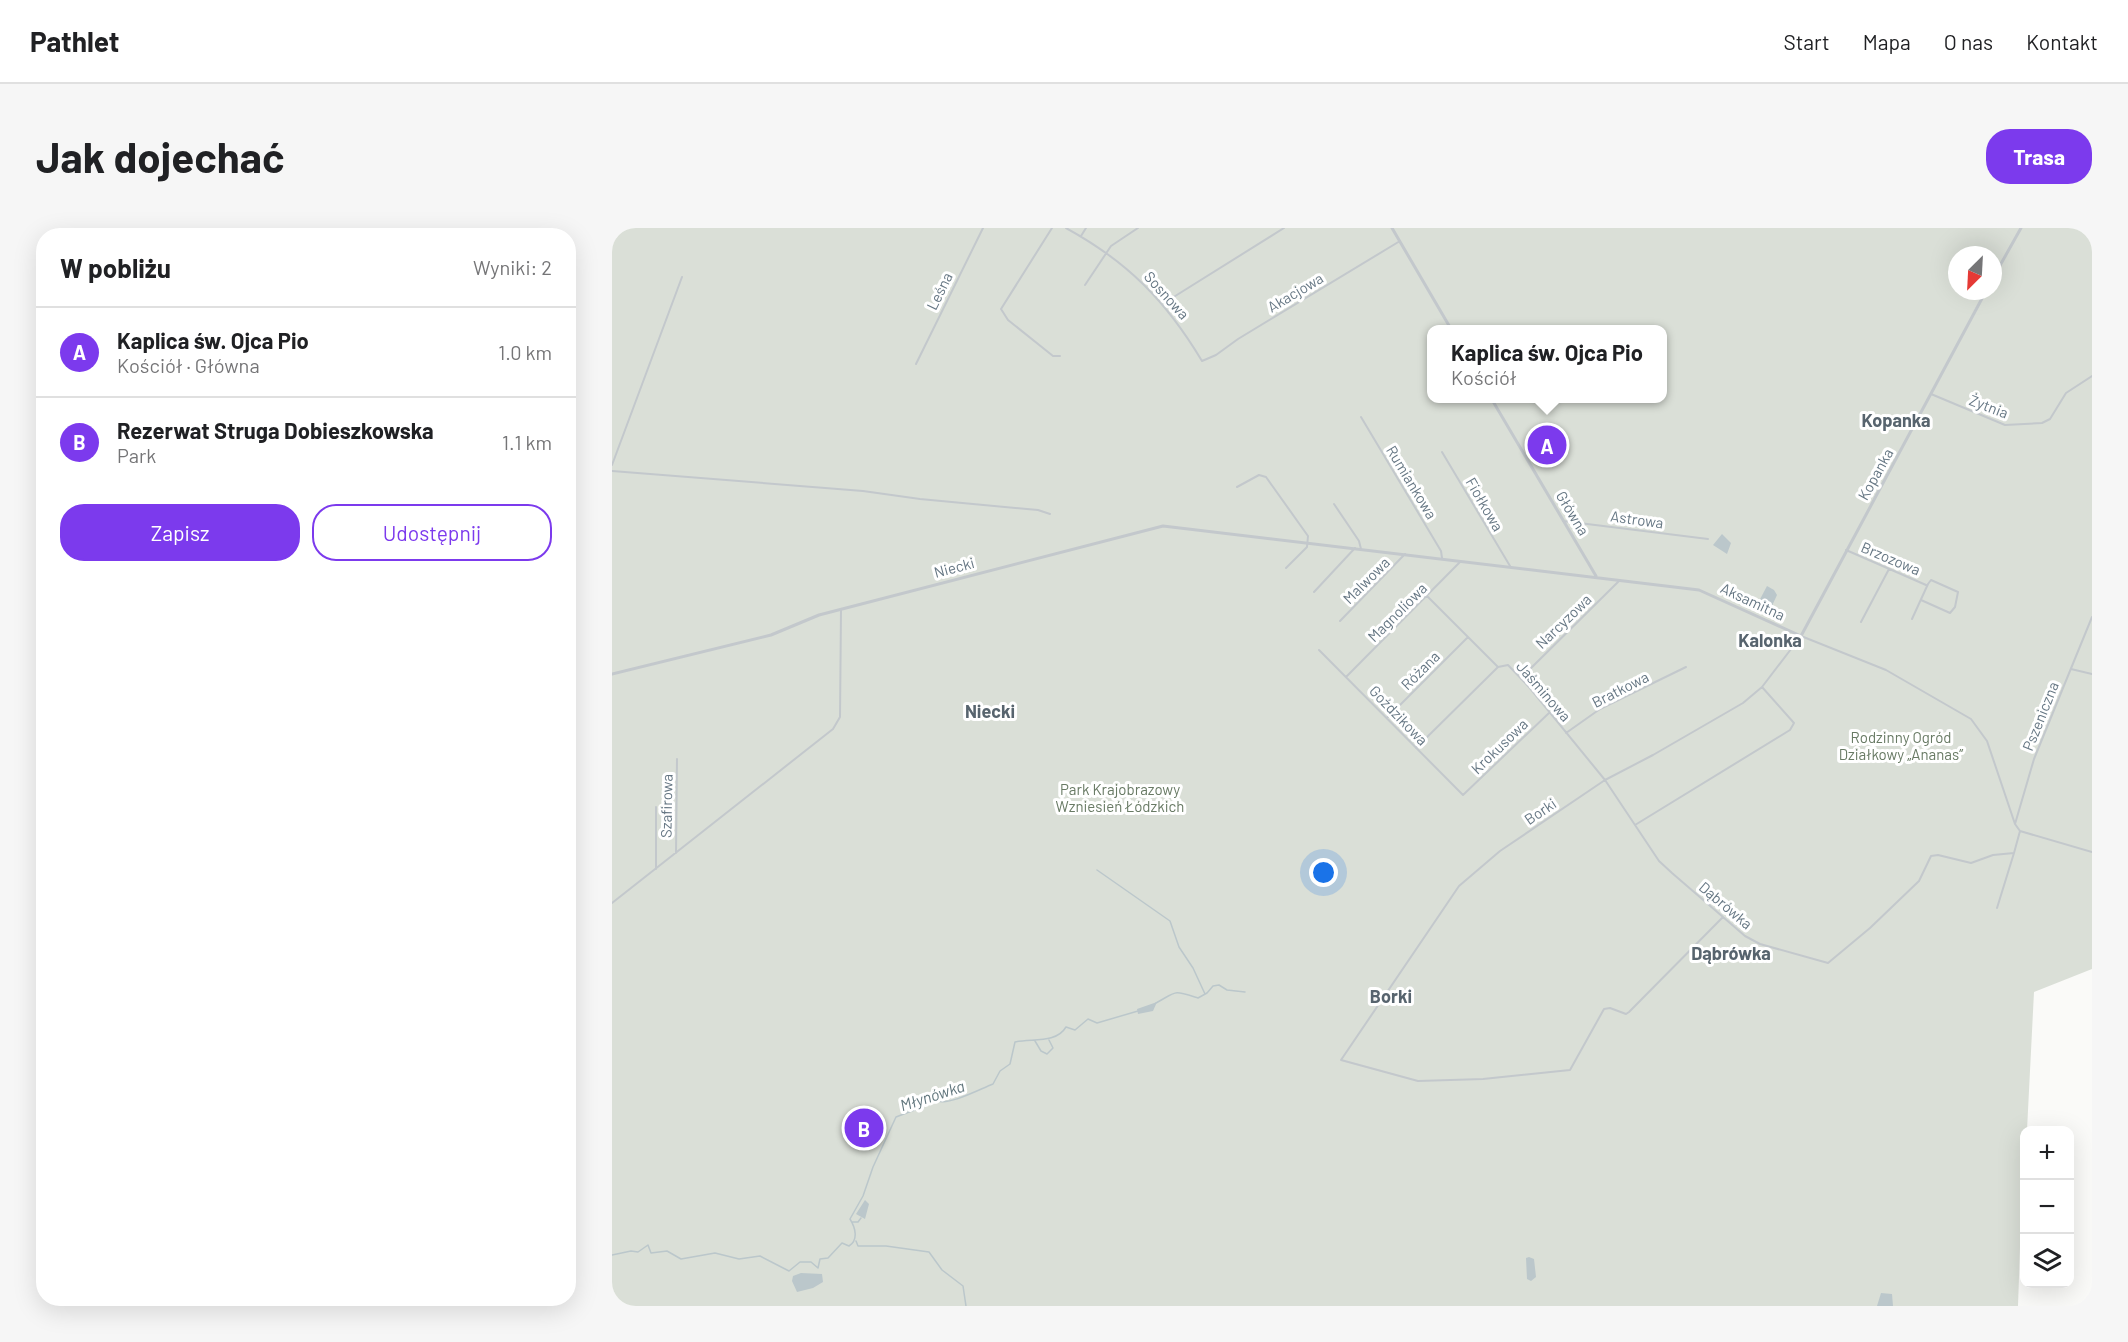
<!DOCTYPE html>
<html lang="pl">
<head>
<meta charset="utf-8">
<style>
  :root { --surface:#fff; --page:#f6f6f6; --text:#202124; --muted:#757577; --line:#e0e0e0; --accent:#7c3aed }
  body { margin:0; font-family:Barlow,sans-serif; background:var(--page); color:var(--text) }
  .controls { position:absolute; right:18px; bottom:18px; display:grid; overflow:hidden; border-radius:12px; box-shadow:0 6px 24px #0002 }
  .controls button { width:54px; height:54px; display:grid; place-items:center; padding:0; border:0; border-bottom:2px solid var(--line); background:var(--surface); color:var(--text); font:30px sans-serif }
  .compass { position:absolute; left:1336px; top:18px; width:54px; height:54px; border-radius:50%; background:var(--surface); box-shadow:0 6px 24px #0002; rotate:204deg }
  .you { position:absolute; left:712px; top:645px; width:21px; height:21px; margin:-15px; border:4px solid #fff; border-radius:50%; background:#1a73e8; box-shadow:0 0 0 9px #1a73e833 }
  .badge { display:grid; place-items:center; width:39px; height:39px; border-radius:50%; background:var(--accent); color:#fff; font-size:20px; font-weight:700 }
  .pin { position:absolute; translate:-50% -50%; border:3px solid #fff; box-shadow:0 2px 6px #0006 }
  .popup { position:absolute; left:815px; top:97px; width:240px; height:78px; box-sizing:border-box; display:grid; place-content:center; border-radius:12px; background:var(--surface); filter:drop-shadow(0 2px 4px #0005); font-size:20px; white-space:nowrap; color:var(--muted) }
  .popup b { font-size:22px; color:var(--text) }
  .popup::after { content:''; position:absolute; left:50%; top:100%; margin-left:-12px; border:12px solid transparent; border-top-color:var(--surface) }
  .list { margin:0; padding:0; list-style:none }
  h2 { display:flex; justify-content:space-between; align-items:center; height:78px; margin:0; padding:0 24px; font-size:26px }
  h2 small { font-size:20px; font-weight:400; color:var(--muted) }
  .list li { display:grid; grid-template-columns:39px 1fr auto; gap:18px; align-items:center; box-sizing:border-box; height:90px; padding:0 24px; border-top:2px solid var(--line) }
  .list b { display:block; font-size:22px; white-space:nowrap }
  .list p { margin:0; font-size:20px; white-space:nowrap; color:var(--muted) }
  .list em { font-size:20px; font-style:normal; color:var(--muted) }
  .actions { display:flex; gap:12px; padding:18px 24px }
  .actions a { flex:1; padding:14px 0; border:2px solid var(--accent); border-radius:24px; text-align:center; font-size:21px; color:var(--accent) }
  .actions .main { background:var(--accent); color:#fff }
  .icon { flex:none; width:33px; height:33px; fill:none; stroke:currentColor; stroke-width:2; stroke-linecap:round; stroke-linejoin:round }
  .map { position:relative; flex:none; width:1480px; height:1078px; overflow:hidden; border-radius:24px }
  header { display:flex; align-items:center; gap:36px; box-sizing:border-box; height:84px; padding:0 30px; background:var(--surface); border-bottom:2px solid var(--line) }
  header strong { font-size:28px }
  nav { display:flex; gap:33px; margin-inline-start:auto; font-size:21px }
  .intro { display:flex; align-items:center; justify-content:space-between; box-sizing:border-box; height:144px; padding:0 36px }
  h1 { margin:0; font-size:42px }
  .button { padding:15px 27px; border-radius:24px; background:var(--accent); color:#fff; font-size:21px; font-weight:700 }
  main { display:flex; gap:36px; padding:0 36px }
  aside { flex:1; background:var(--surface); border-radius:24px; box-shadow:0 6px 24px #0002 }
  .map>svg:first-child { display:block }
  .green { fill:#dadfd7; fill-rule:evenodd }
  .water { fill:#bbc7cb }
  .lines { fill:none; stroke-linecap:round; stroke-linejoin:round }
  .stream { stroke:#bbc7cb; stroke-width:1.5 }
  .minor { stroke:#c3c8cc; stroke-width:2 }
  .tertiary { stroke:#c3c8cc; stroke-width:3 }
  .labels { text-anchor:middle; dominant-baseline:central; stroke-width:6; stroke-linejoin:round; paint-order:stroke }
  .street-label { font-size:15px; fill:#657683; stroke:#fff }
  .park-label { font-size:15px; fill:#687a64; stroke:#fff }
  .water-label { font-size:16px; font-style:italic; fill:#60757c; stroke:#fff }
  .quarter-label { font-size:18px; font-weight:bold; fill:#57646e; stroke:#fff }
</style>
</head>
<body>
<header>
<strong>Pathlet</strong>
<nav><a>Start</a><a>Mapa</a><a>O nas</a><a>Kontakt</a></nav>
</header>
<div class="intro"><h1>Jak dojechać</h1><a class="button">Trasa</a></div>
<main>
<aside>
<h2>W pobliżu<small>Wyniki: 2</small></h2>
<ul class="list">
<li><span class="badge">A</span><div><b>Kaplica św. Ojca Pio</b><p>Kościół · Główna</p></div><em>1.0 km</em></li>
<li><span class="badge">B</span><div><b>Rezerwat Struga Dobieszkowska</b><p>Park</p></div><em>1.1 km</em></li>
</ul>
<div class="actions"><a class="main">Zapisz</a><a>Udostępnij</a></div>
</aside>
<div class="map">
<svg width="1480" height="1078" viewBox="0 0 1480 1078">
  <rect width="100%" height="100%" fill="#fafaf8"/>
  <!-- green -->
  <path class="green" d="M0,0H1480V741L1422,764L1415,902H1412L1406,1078H0ZM1345,27H1381V63H1345ZM820,101H1050V170H820Z"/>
  <!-- water -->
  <path class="water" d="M1110,306L1119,315L1115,326L1101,317Z
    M1155,358L1162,362L1165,367L1159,380L1153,385L1145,377Z
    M545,774L541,783L526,786L525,781Z
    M253,972L257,976L253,991L244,986Z
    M917,1029L922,1031L924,1049L919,1053L915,1051L914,1030Z
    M189,1045L210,1046L211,1054L201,1060L185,1064L180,1053L181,1048Z
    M1269,1065L1280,1066L1281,1078H1265Z"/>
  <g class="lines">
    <!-- stream -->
    <path class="stream" d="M485,642L558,693L567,719L581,740L593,766
      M544,775C566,763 560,762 586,770L595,765L601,758L607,757L615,762L633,764
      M423,813L429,823L435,826L441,820L437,812
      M240,994H246L249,990
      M244,1013L246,1018H274L317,1024L330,1042L351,1058L354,1078
      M0,1027L19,1023L26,1024L36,1017L39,1025L55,1023L69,1031L103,1025L127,1031L148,1028L177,1043L188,1034H199L206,1040L208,1031L216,1030L230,1015L237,1018C247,1012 243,999 238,991L251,968L261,939L284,889L326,873C338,877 366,862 381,856L388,843L398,836L403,814C419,810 444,816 454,799L463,802L476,791L485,795L526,783"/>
    <!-- minor -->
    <path class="minor" d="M440,0L389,81L396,92L441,128H448
      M454,0C516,34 554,73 590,133L604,127L626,111L788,13
      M469,8L474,0
      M473,57L499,18L526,0
      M552,75L672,0
      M304,136L371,0
      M1319,166L1393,197L1430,195L1438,191L1454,165L1480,148
      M749,189L829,323L830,330
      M830,224L898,338
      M0,237L70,49
      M0,243L251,263L308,271L426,282L438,286
      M625,259L647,247L654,249L696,308L695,319L674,340
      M722,276L747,313L749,321
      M951,293L1096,311
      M1234,322L1314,357
      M702,364L743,320
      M815,368L885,438
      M1300,391L1316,356L1319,352L1346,364L1343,379L1338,385L1309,372
      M728,393L793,326
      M1249,394L1277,341
      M707,422L851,567L937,485
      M1459,441L1480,446
      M734,449L848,334
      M910,449L1008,352
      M775,490L856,409
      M954,505L988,481L1074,439
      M804,520L886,439L896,437L917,459L993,552L1047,633L1060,645L1133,708L1148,716L1216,735L1258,700L1307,653L1319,628L1326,627L1359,635L1381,627L1402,625L1408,603
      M44,579V641
      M1403,596L1422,531L1480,389
      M1023,597L1178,502L1182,495L1150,459
      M64,625L65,531
      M0,675L221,501L228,489L229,382
      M1385,680L1402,625
      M1111,689L1017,784L1014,786L998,780L992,781L958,842L871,851L806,853L729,832L847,658L888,623L993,552L1041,527L1131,475L1150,459L1189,408L1274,442L1359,491L1375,513L1403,596L1408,603L1480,624"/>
    <!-- tertiary -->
    <path class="tertiary" d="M780,0L839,101
      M1381,50L1409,0
      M879,170L984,348
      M0,446L159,407L207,387L551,298L1087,362L1189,408L1374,63"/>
  </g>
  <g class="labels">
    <!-- street labels -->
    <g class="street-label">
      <text transform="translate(327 63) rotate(-64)">Leśna</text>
      <text transform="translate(683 64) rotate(-31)">Akacjowa</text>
      <text transform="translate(555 67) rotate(48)">Sosnowa</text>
      <text transform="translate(1377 178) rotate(21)">Żytnia</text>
      <text transform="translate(1263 246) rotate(-61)">Kopanka</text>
      <text transform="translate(800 254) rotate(59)">Rumiankowa</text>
      <text transform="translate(873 276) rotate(60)">Fiołkowa</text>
      <text transform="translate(961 285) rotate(59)">Główna</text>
      <text transform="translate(1025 291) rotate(8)">Astrowa</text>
      <text transform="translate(1279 330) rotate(23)">Brzozowa</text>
      <text transform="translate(342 339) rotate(-15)">Niecki</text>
      <text transform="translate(754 352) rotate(-45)">Malwowa</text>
      <text transform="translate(1141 373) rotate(25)">Aksamitna</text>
      <text transform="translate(785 384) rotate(-45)">Magnoliowa</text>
      <text transform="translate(951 393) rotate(-44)">Narcyzowa</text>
      <text transform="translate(808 442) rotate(-45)">Różana</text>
      <text transform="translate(1008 461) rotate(-27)">Bratkowa</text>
      <text transform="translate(932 463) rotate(49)">Jaśminowa</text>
      <text transform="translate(787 487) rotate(46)">Goździkowa</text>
      <text transform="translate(1428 488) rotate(-68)">Pszeniczna</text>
      <text transform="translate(887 518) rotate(-44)">Krokusowa</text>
      <text transform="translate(54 578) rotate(-89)">Szafirowa</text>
      <text transform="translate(928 583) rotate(-34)">Borki</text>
      <text transform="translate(1114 677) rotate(40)">Dąbrówka</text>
    </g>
    <!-- park labels -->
    <g class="park-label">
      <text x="1289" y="509">Rodzinny Ogród<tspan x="1289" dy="17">Działkowy „Ananas”</tspan></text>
      <text x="508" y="561">Park Krajobrazowy<tspan x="508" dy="17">Wzniesień Łódzkich</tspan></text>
    </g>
    <!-- water labels -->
    <g class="water-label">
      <text transform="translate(320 867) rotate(-18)">Młynówka</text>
    </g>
    <!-- quarter labels -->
    <g class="quarter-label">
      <text x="1284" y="192">Kopanka</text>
      <text x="1158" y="412">Kalonka</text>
      <text x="378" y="483">Niecki</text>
      <text x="1119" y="725">Dąbrówka</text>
      <text x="779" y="768">Borki</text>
    </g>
  </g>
</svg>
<div class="controls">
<button>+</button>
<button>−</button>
<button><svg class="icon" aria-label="layers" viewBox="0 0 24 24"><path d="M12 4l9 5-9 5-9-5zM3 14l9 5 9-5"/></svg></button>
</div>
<svg class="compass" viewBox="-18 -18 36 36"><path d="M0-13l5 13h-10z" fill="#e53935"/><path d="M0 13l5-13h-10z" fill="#757577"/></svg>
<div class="you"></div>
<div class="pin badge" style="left:935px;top:217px">A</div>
<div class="popup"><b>Kaplica św. Ojca Pio</b>Kościół</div>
<div class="pin badge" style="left:252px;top:900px">B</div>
</div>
</main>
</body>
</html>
